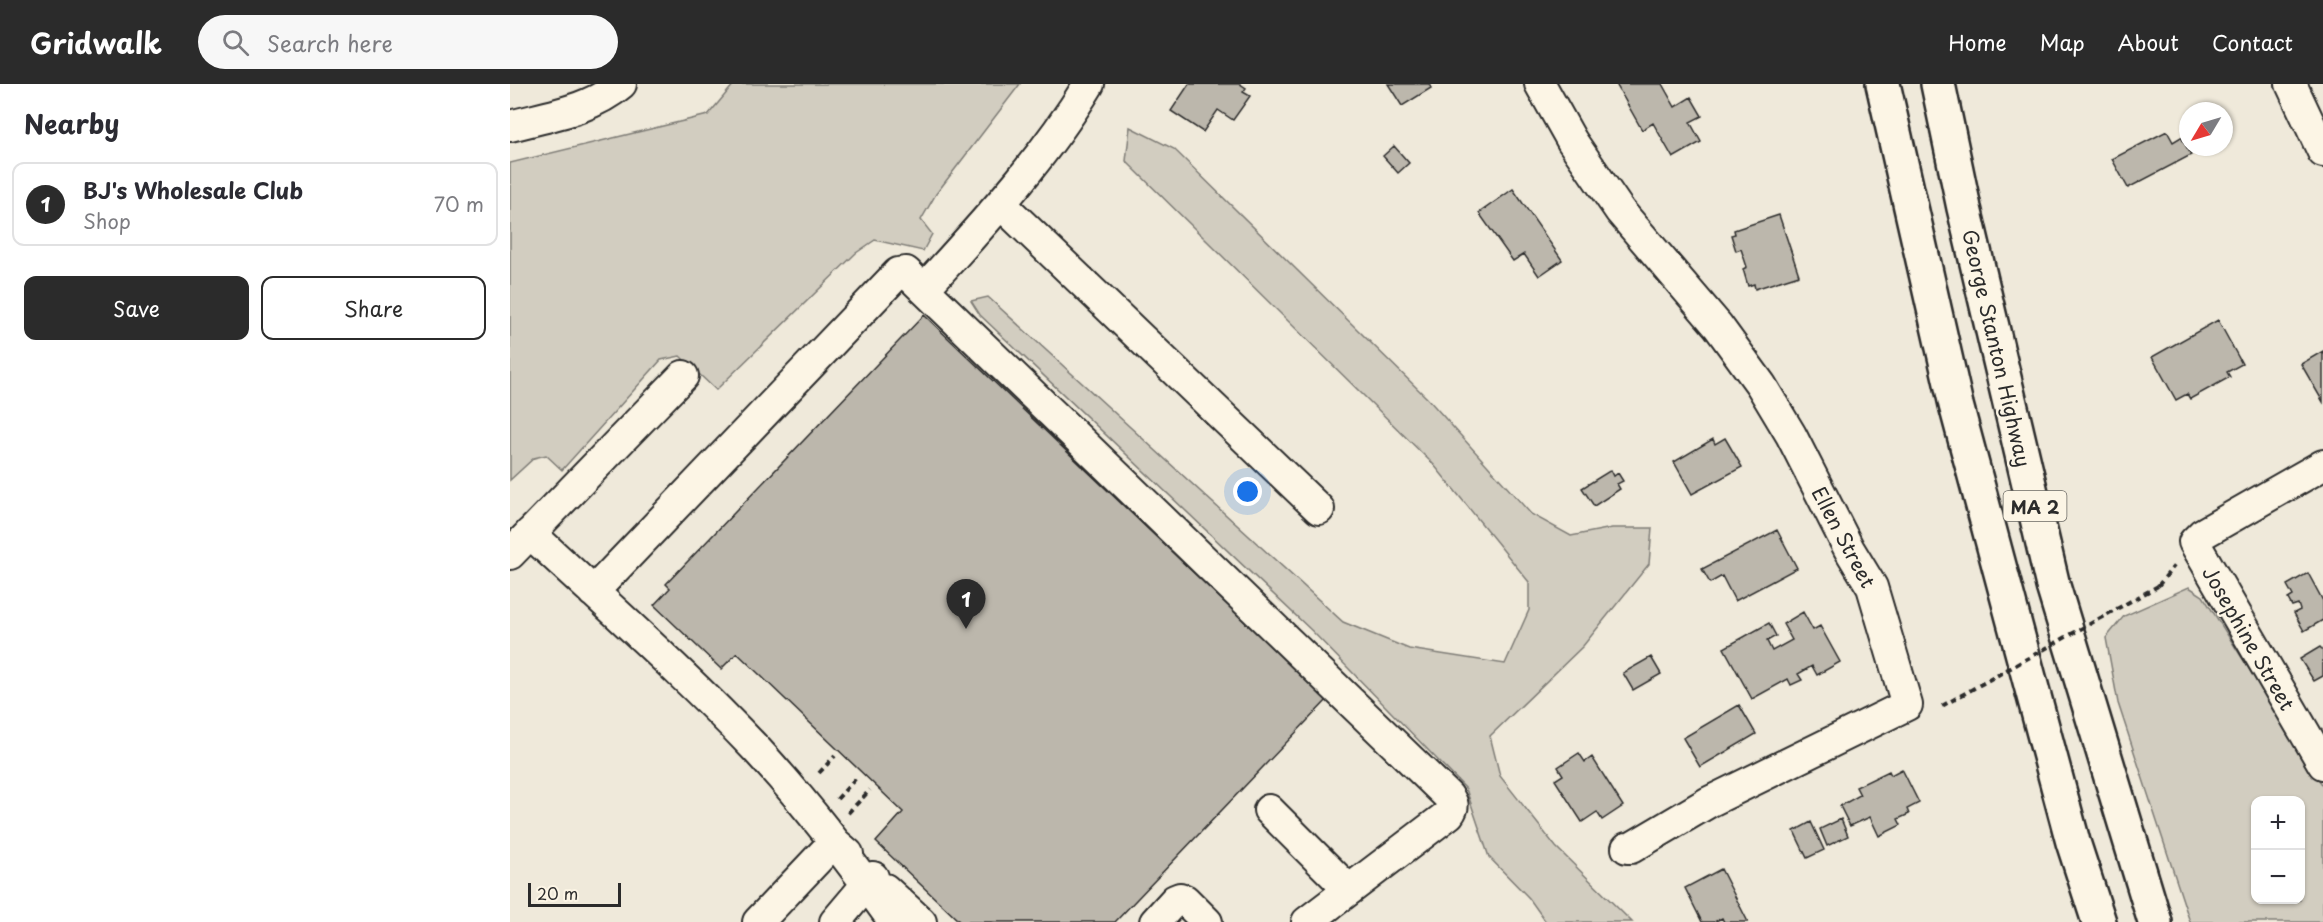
<!DOCTYPE html>
<html lang="en">
<head>
<meta charset="utf-8">
<style>
  :root { --surface:#fff; --page:#f7f7f7; --text:#2b2b33; --muted:#7c7c81; --line:#e1e1e2; --accent:#2b2b2b }
  body { margin:0; font-family:"Playpen Sans",sans-serif; background:var(--page); color:var(--text) }
  .controls { position:absolute; right:18px; bottom:18px; display:grid; overflow:hidden; border-radius:12px; box-shadow:0 2px 4px #0004 }
  .controls button { width:54px; height:54px; display:grid; place-items:center; padding:0; border:0; border-bottom:2px solid var(--line); background:var(--surface); color:var(--text); font:30px sans-serif }
  .compass { position:absolute; left:1669px; top:18px; width:54px; height:54px; border-radius:50%; background:var(--surface); box-shadow:0 2px 4px #0004; rotate:232deg }
  .scale { position:absolute; left:18px; bottom:15px; width:93px; box-sizing:border-box; padding-left:6px; border:3px solid #2b2b2b; border-top:0; font-size:16px; line-height:21px; white-space:nowrap; color:#2b2b2b; -webkit-text-stroke:4px #fcf5e5; paint-order:stroke }
  .you { position:absolute; left:738px; top:408px; width:21px; height:21px; margin:-15px; border:4px solid #fff; border-radius:50%; background:#1a73e8; box-shadow:0 0 0 9px #1a73e833 }
  .badge { display:grid; place-items:center; width:39px; height:39px; border-radius:50%; background:var(--accent); color:#fff; font-size:20px; font-weight:700 }
  .pin { position:absolute; translate:-50% -50px; filter:drop-shadow(0 2px 3px #0008) }
  .pin::after { content:''; position:absolute; top:32px; width:21px; height:18px; background:inherit; clip-path:polygon(0 0,100% 0,50% 100%) }
  .list { margin:0; padding:0; list-style:none }
  h2 { display:flex; justify-content:space-between; align-items:center; height:78px; margin:0; padding:0 24px; font-size:26px }
  h2 small { font-size:20px; font-weight:400; color:var(--muted) }
  .list li { display:grid; grid-template-columns:39px 1fr auto; gap:18px; align-items:center; box-sizing:border-box; height:84px; margin:0 12px 12px; padding:0 12px; border:2px solid var(--line); border-radius:12px }
  .list b { display:block; font-size:22px; white-space:nowrap }
  .list p { margin:0; font-size:20px; white-space:nowrap; color:var(--muted) }
  .list em { font-size:20px; font-style:normal; color:var(--muted) }
  .actions { display:flex; gap:12px; padding:18px 24px }
  .actions a { flex:1; padding:14px 0; border:2px solid var(--accent); border-radius:12px; text-align:center; font-size:21px; color:var(--accent) }
  .actions .main { background:var(--accent); color:#fff }
  .icon { flex:none; width:33px; height:33px; fill:none; stroke:currentColor; stroke-width:2; stroke-linecap:round; stroke-linejoin:round }
  .map { position:relative; flex:none; width:1813px; height:838px; overflow:hidden }
  header { display:flex; align-items:center; gap:36px; box-sizing:border-box; height:84px; padding:0 30px; background:var(--accent); color:#fff }
  header strong { font-size:28px }
  nav { display:flex; gap:33px; margin-inline-start:auto; font-size:21px }
  .search { width:420px; height:54px; background:var(--page); display:flex; align-items:center; gap:15px; box-sizing:border-box; padding:0 21px; border-radius:33px; color:var(--muted); font-size:22px }
  main { display:flex }
  aside { flex:1; background:var(--surface) }
  .map>svg:first-child { display:block }
  .green { fill:#d2cdc0; stroke:#7e7c76; stroke-width:1.5; fill-rule:evenodd }
  .building { fill:#bcb7ac; stroke:#2b2b2b; stroke-width:1.5 }
  .lines { fill:none; stroke-linecap:round; stroke-linejoin:round }
  .minor-casing { stroke:#2b2b2b; stroke-width:34 }
  .highway-casing { stroke:#2b2b2b; stroke-width:38 }
  .path { stroke:#2b2b2b; stroke-width:4; stroke-dasharray:6 4.5; stroke-linecap:butt }
  .minor { stroke:#fcf5e5; stroke-width:30 }
  .highway { stroke:#fcf5e5; stroke-width:33 }
  .path-bridge { stroke:#2b2b2b; stroke-width:4; stroke-dasharray:6 4.5; stroke-linecap:butt }
  .labels { text-anchor:middle; dominant-baseline:central; stroke-width:4.5; stroke-linejoin:round; paint-order:stroke }
  .shield { fill:#fcf5e5; stroke:#6a6863; stroke-width:1.5 }
  .shield-label { font-size:18px; font-weight:bold; fill:#2b2b2b }
  .street-label { font-size:20px; fill:#2b2b2b; stroke:#fcf5e5 }
</style>
</head>
<body>
<header>
<strong>Gridwalk</strong>
<div class="search"><svg class="icon" aria-label="search" viewBox="0 0 24 24"><circle cx="10" cy="10" r="6"/><path d="M15 15l6 6"/></svg>Search here</div>
<nav><a>Home</a><a>Map</a><a>About</a><a>Contact</a></nav>
</header>
<main>
<aside>
<h2>Nearby<small></small></h2>
<ul class="list">
<li><span class="badge">1</span><div><b>BJ's Wholesale Club</b><p>Shop</p></div><em>70 m</em></li>
</ul>
<div class="actions"><a class="main">Save</a><a>Share</a></div>
</aside>
<div class="map">
<svg width="1813" height="838" viewBox="0 0 1813 838">
  <rect width="100%" height="100%" fill="#efe9da"/>
  <filter id="ink" filterUnits="userSpaceOnUse"><feTurbulence type="fractalNoise" baseFrequency=".0167" numOctaves="2"/><feDisplacementMap in="SourceGraphic" scale="12" xChannelSelector="R" yChannelSelector="G"/><feConvolveMatrix kernelMatrix="1 2 1 2 8 2 1 2 1" color-interpolation-filters="sRGB"/></filter>
  <g filter="url(#ink)">
    <!-- green -->
    <path class="green" d="M224,0H510L426,110L411,136L422,150L413,167L365,156L346,169L206,306L170,272L151,276L52,386L36,371L24,374L0,396V79L198,31Z
      M620,43L664,65L917,314L1021,430L1061,452L1102,444H1142L1139,480L1073,562L980,652L990,692L1046,763L1122,838H1036L1019,814L979,773L956,705L802,547L470,231L461,217L478,213L833,538L899,565L995,580L1019,526V498L924,381L616,77Z
      M1679,503L1693,512L1813,702V838H1680L1608,619L1596,554L1614,532ZM1746,716H1790V816H1746Z"/>
    <!-- building -->
    <path class="building" d="M679,0H730L736,4L733,8L740,12L723,36L708,26L693,48L661,27Z
      M878,0H919L921,4L892,22Z
      M1106,0H1152L1165,23L1181,13L1192,32L1180,38L1191,58L1163,74L1143,39L1132,46Z
      M1657,47L1663,58L1671,53L1681,71L1618,104L1602,75Z
      M884,62L899,79L888,89L873,72Z
      M1003,105L1052,176L1029,192L1014,170L1003,177L969,129Z
      M1269,131L1289,191L1245,205L1244,200L1238,202L1233,185L1237,183L1231,165L1226,167L1221,151L1225,150L1224,146Z
      M414,231L817,616L605,838H450L366,758L393,728L227,569L211,585L144,521L160,504L156,500Z
      M1708,236L1732,280L1717,288L1720,293L1680,315L1677,310L1666,316L1642,273Z
      M1813,267V318L1791,280Z
      M1215,354L1232,383L1182,410L1164,378L1203,355L1205,360Z
      M1101,386L1104,392L1108,389L1113,397L1107,400L1110,405L1084,422L1072,404Z
      M1267,446L1287,484L1225,517L1212,492L1200,499L1192,485Z
      M1798,489L1813,517V536L1794,547L1784,529L1790,526L1788,520L1782,522L1778,515L1783,512L1777,501Z
      M1293,528L1303,546L1310,542L1330,578L1307,591L1302,582L1288,590L1292,596L1281,601L1278,595L1242,615L1214,564L1259,539L1266,552L1257,557L1262,567L1282,556L1273,540Z
      M1810,563L1813,566V592L1804,597L1790,575Z
      M1141,573L1151,590L1123,606L1113,589Z
      M1229,621L1246,650L1190,683L1173,654Z
      M1069,669L1075,678L1082,673L1113,722L1092,736L1087,728L1072,738L1045,696L1053,691L1048,683Z
      M1392,685L1409,719L1397,725L1399,730L1388,735L1391,741L1369,752L1360,733L1340,742L1330,722L1350,711L1346,703L1379,687L1381,691Z
      M1331,735L1338,752L1317,762L1310,745Z
      M1301,738L1314,766L1297,774L1284,747Z
      M1211,785L1238,838H1214L1212,834L1204,838H1192L1175,804Z"/>
    <g class="lines">
      <defs>
        <path id="minor" d="M1030,0L1062,57L1110,127L1208,242L1251,301L1281,351L1339,465L1362,503L1397,621L1199,718L1121,764H1117
          M1781,0L1813,68
          M0,42C37,32 81,26 111,0
          M491,120L809,425
          M414,205C474,139 533,76 579,0
          M1813,381L1692,450L1684,458L1813,680
          M20,449C97,521 176,591 248,667C297,720 342,779 384,838
          M0,470L173,292
          M83,508L388,189L396,188L938,712C943,719 945,722 939,730L797,838
          M759,726L839,806
          M375,805L411,838
          M248,838L324,758L338,770
          M325,838L363,793
          M645,838L665,816L670,814L675,816L697,838"/>
        <path id="highway" d="M1373,0L1446,321L1563,758L1589,838
          M1428,0L1454,124L1543,502L1645,838"/>
      </defs>
      <!-- minor casing -->
      <use href="#minor" class="minor-casing"/>
      <!-- highway casing -->
      <use href="#highway" class="highway-casing"/>
      <!-- path -->
      <path class="path" d="M1648,502L1664,482
        M309,689L325,672
        M327,715L347,693
        M338,729L360,706"/>
      <!-- minor -->
      <use href="#minor" class="minor"/>
      <!-- highway -->
      <use href="#highway" class="highway"/>
      <!-- path-bridge -->
      <path class="path-bridge" d="M1432,622L1648,502"/>
    </g>
  </g>
  <g class="labels">
    <!-- shield labels -->
    <rect class="shield" x="1493.5" y="407" width="63" height="30" rx="4.5"/>
    <g class="shield-label">
      <text x="1525" y="422">MA 2</text>
    </g>
    <!-- street labels -->
    <g class="street-label">
      <text transform="translate(1487 264) rotate(77)">George Stanton Highway</text>
      <text transform="translate(1334 453) rotate(62)">Ellen Street</text>
      <text transform="translate(1739 554) rotate(60)">Josephine Street</text>
    </g>
  </g>
</svg>
<div class="controls">
<button>+</button>
<button>−</button>
</div>
<svg class="compass" viewBox="-18 -18 36 36"><path d="M0-13l5 13h-10z" fill="#e53935"/><path d="M0 13l5-13h-10z" fill="#7c7c81"/></svg>
<div class="scale">20 m</div>
<div class="you"></div>
<div class="pin badge" style="left:456px;top:545px">1</div>
</div>
</main>
</body>
</html>
